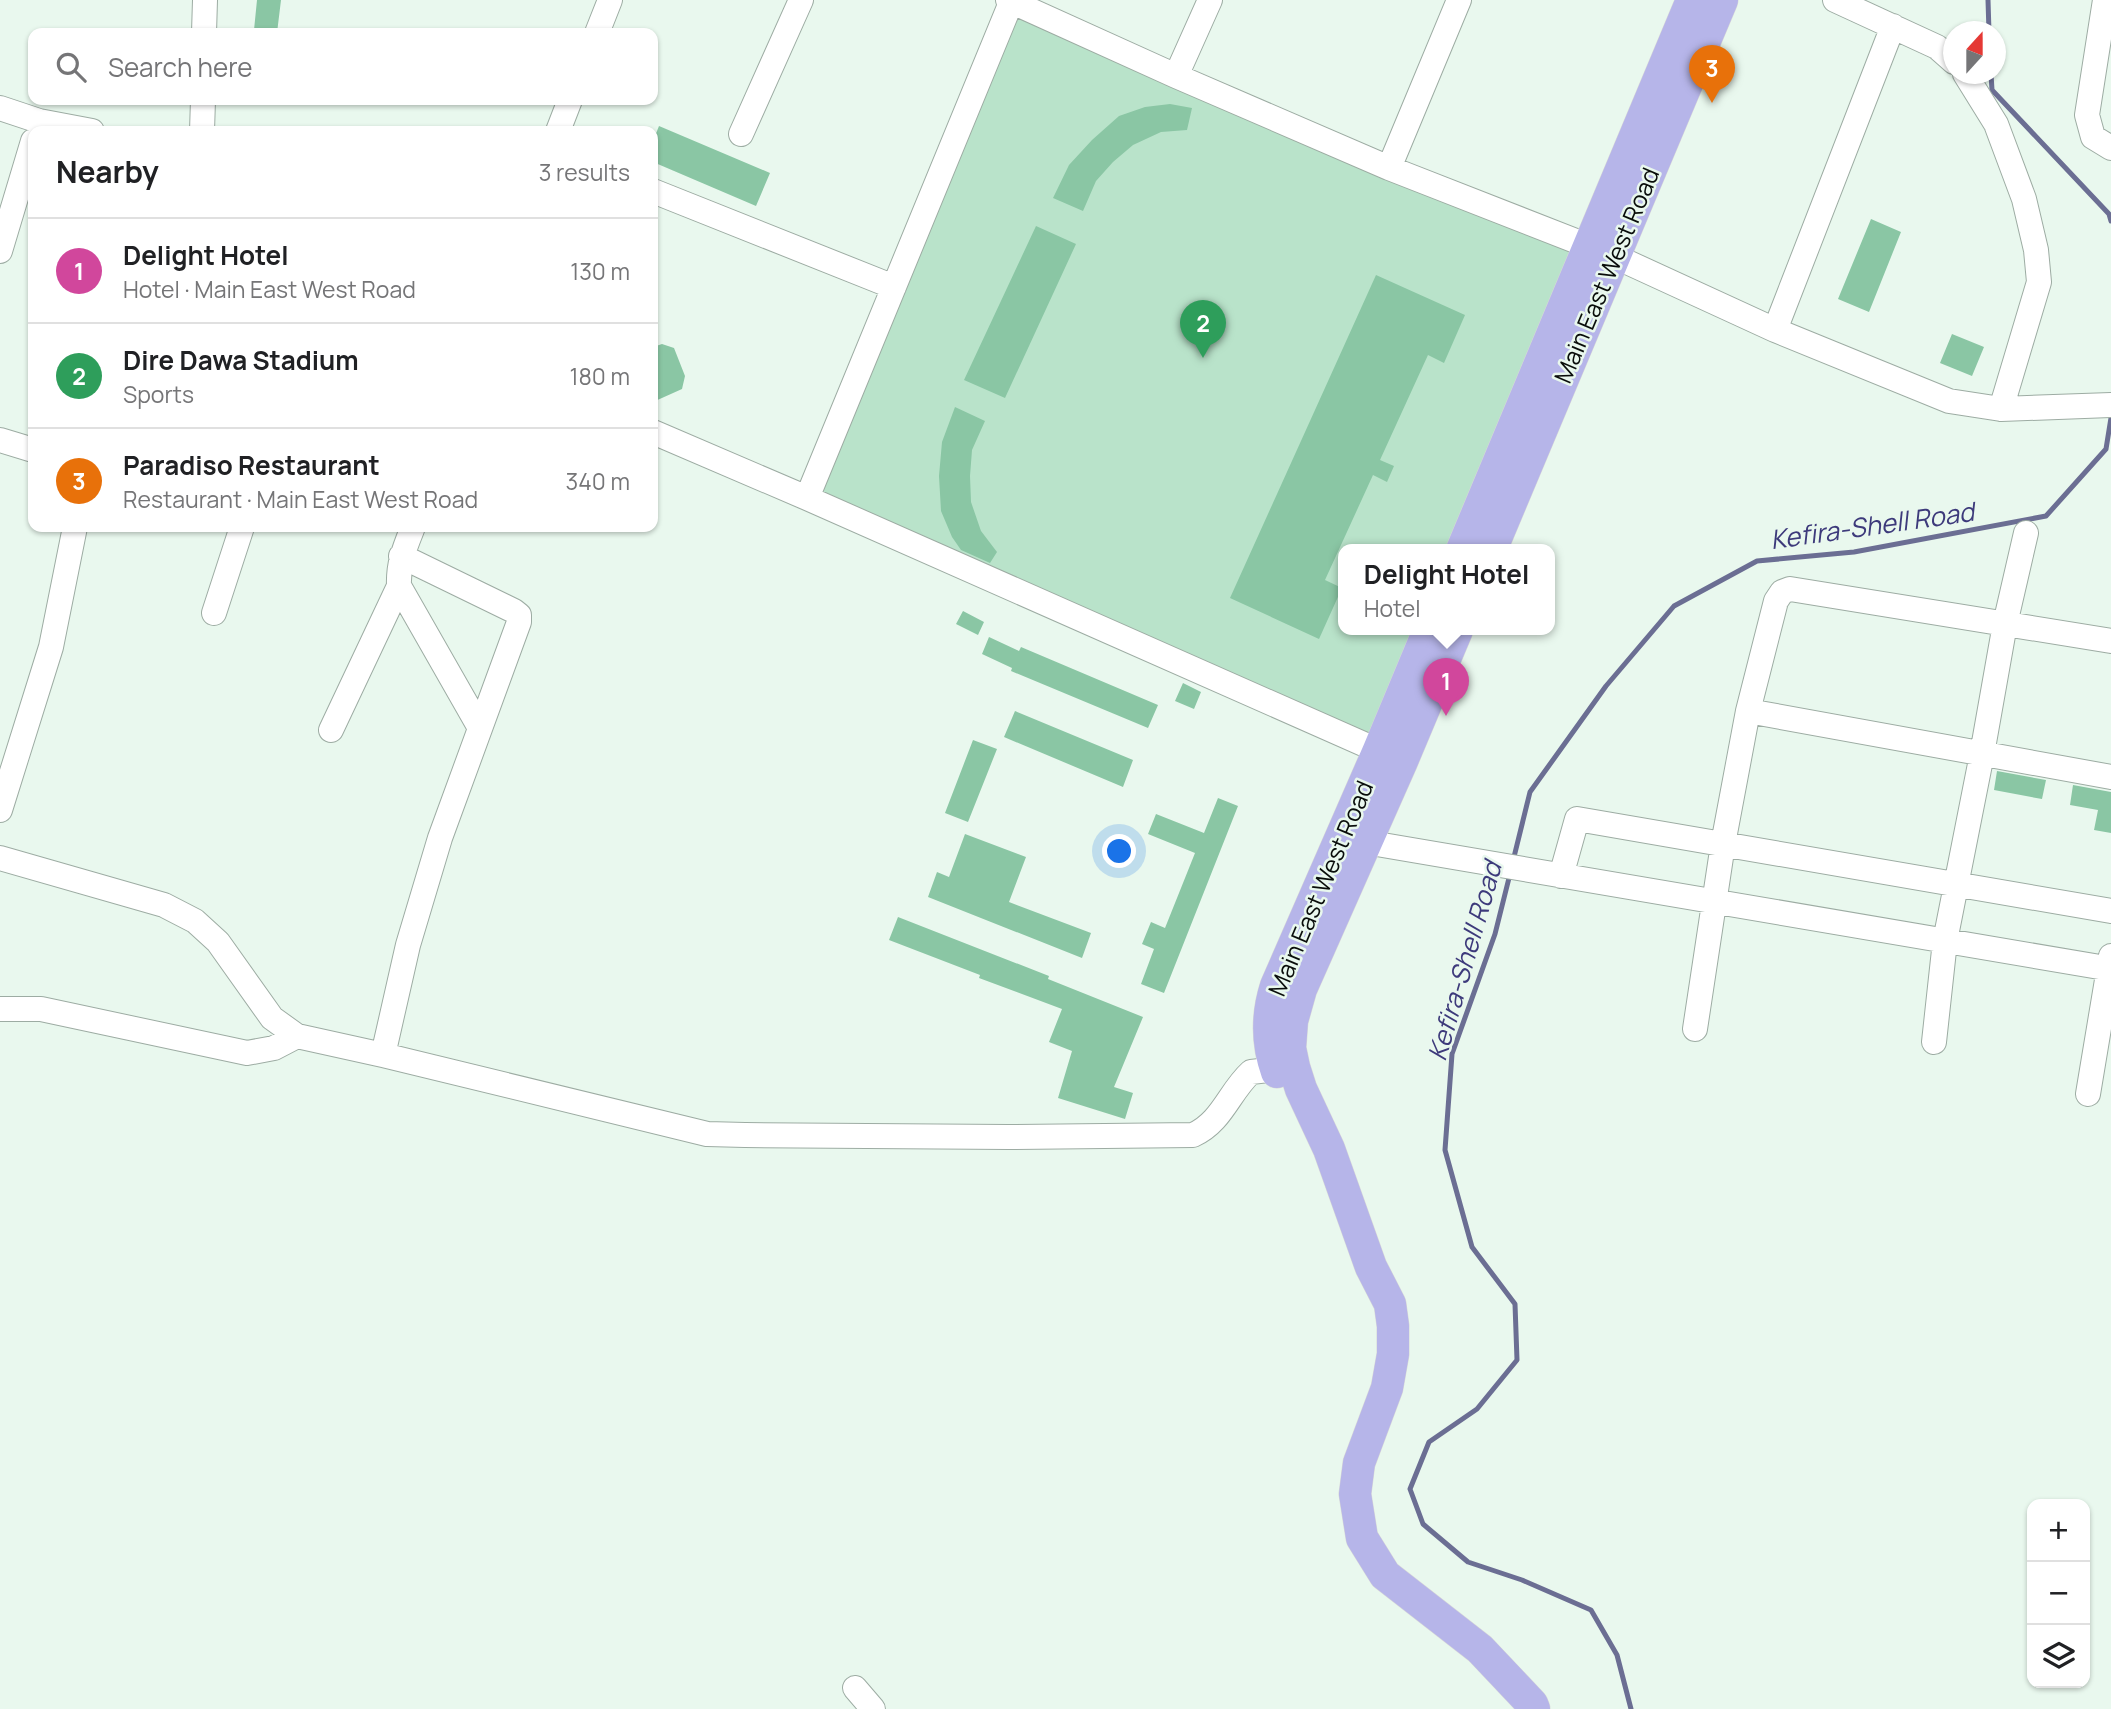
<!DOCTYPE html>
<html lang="en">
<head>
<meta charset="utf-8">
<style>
  :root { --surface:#fff; --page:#f6f6f6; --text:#202124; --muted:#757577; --line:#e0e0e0; --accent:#b45309 }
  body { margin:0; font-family:Manrope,sans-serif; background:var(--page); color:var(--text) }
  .controls { position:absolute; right:21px; bottom:21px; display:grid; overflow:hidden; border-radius:14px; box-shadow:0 2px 5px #0004 }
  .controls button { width:63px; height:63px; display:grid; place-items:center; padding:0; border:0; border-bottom:2px solid var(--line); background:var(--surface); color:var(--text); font:35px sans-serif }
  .compass { position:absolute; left:1943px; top:21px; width:63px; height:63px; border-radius:50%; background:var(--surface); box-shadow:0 2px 5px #0004; rotate:21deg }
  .you { position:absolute; left:1120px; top:852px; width:24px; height:24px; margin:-18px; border:5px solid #fff; border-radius:50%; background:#1a73e8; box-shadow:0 0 0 10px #1a73e833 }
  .badge { display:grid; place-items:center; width:46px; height:46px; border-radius:50%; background:var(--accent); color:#fff; font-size:23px; font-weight:700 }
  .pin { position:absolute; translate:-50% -58px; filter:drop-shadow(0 2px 4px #0008) }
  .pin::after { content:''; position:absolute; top:37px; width:24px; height:21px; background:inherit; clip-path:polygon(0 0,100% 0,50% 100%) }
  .popup { position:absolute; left:1338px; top:544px; width:217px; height:91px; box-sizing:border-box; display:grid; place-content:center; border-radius:14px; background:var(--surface); filter:drop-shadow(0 2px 5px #0005); font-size:23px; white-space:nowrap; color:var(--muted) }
  .popup b { font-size:26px; color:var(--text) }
  .popup::after { content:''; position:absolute; left:50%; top:100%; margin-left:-14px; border:14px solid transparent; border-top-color:var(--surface) }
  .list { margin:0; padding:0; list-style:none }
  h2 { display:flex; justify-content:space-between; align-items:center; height:91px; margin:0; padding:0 28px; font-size:30px }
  h2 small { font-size:23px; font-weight:400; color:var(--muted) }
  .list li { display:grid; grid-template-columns:46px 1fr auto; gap:21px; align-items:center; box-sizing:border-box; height:105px; padding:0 28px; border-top:2px solid var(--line) }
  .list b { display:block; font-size:26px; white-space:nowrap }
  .list p { margin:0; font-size:23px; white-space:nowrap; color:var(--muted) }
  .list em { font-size:23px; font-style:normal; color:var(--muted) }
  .icon { flex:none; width:38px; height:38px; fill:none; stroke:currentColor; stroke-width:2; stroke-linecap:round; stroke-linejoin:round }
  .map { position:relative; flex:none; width:2111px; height:1709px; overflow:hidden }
  .search { position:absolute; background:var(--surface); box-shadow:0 2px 5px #0004; left:28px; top:28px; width:630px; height:77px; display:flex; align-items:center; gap:18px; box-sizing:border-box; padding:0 24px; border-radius:14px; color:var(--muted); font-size:26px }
  .panel { position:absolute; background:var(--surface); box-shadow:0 2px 5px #0004; left:28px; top:126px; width:630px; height:406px; border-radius:14px }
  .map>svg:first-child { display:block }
  .green { fill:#b9e3ca }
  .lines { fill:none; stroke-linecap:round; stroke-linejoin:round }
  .stream { stroke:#6b6e93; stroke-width:5 }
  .building { fill:#8ac6a4 }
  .minor-casing { stroke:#9daca3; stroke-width:26 }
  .major-casing { stroke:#d8d8d8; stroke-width:33 }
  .minor { stroke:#fff; stroke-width:24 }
  .major { stroke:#b6b5e9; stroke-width:32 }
  .labels { text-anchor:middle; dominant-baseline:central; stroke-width:5; stroke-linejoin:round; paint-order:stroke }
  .street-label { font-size:24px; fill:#090d0b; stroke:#e9f8ee }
  .water-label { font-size:26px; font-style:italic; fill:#3d3a7b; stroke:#e9f8ee }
</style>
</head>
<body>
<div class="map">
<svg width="2111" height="1709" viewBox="0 0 2111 1709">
  <rect width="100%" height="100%" fill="#e9f8ee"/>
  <!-- green -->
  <path class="green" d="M1012,2L1589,246L1462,550H1343V630H1429L1379,750L807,498Z"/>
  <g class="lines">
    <!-- stream -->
    <path class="stream" d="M1988,0L1989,32
      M1991,74L1992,90L2109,214L2111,221
      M1513,861L1530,792L1606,686L1674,606L1757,561L1854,552L2046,516L2106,449L2111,418
      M1510,874L1495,934L1452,1054L1445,1150L1472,1247L1515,1304L1517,1360L1477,1409L1429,1442L1410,1489L1423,1524L1468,1562L1522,1580L1591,1610L1617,1655L1631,1709"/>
  </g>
  <!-- building -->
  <path class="building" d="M257,0H281L277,33L254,30Z
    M1170,104L1192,108L1187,130L1161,132L1133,145L1113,162L1096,181L1083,211L1053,198L1069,165L1092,140L1119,116L1145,107Z
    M659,126L770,173L756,206L653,162V141Z
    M1871,219L1901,232L1869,312L1838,299Z
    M1036,226L1076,244L1005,398L964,380Z
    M1376,275L1465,315L1444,363L1428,355L1380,460L1394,466L1387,482L1373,475L1325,580L1342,588L1319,639L1230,598Z
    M1952,334L1984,347L1972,376L1940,363Z
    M662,344L674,348L685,376L682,389L653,402V347Z
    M955,407L985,421L972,450L970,476L971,502L981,531L997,552L990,563L961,550L952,537L941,511L939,476L942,442Z
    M963,611L984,622L978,635L956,624Z
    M989,637L1019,651L1021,647L1158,705L1148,728L1011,671L1012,668L982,654Z
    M1183,683L1201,692L1194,709L1175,701Z
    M1015,711L1133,760L1123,787L1004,737Z
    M973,740L997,749L968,822L945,813Z
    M1997,771L2046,780L2042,799L1994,790Z
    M2073,785L2111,792V833L2094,830L2098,810L2070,805Z
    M1218,798L1238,806L1164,993L1141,984L1154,949L1142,944L1151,922L1165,928L1195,853L1148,834L1156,814L1204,833Z
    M965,834L1026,857L1009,902L1091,933L1082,958L928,897L937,872L949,877Z
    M898,917L1049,976L1048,979L1143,1017L1114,1087L1133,1093L1125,1119L1058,1098L1072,1051L1049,1042L1062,1009L979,978L980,975L889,940Z"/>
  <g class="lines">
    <defs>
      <path id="minor" d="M1008,0L1176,76L1389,168L1614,256L1775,330L1949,401L2001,409L2111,405
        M1835,0L1937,47L1954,62
        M2105,0L2087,115L2093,137L2111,148
        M204,33L205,0
        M597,33L610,0
        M1965,74L1996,124L2024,199L2036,250L2039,282L2001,409
        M1176,76L1210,0
        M0,108L39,121L92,131
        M202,131L203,100
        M558,131L570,100
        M741,134L801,0
        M1389,168L1459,0
        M653,191L894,287
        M0,251L33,141
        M1775,330L1893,26
        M653,432L807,498L1395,758
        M0,440L33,450
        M807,498L1012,0
        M399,586L480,728
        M214,613L242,527
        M1748,711L2111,777
        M331,730L399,586C398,563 405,547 413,527
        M0,810L51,647L75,527
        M1350,836L1365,842L2111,969
        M0,858L164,905L195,921L218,942L272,1018L297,1036L383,1055L707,1134L745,1135L1008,1137L1193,1135C1222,1122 1229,1092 1251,1072L1294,1067
        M1561,876L1577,819L2111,911
        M0,1009H41L247,1053L274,1048L297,1036
        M1695,1029L1723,844L1748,711L1776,601L1782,592L1790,589L2111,641
        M1934,1042L1945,941L1982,754L2005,624L2026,533
        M383,1055L408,945L440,838L519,622V615L514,611L401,556
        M2088,1094L2111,956
        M855,1688L873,1709"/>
      <path id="major" d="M1462,550L1692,0
        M1491,550L1722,0
        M1457,630L1402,761L1301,989L1292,1021L1290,1048L1294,1067L1301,1089L1329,1149L1371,1267L1390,1304L1393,1326V1354L1387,1388L1359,1463L1355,1494L1362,1538L1385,1575L1480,1649L1532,1704L1534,1709
        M1277,1072C1267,1044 1267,1014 1276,986L1379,750L1429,630"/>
    </defs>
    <!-- minor casing -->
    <use href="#minor" class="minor-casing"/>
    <!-- major casing -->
    <use href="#major" class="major-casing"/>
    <!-- minor -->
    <use href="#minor" class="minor"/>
    <!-- major -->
    <use href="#major" class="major"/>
  </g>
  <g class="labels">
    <!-- street labels -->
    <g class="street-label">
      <text transform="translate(1606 275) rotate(-67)">Main East West Road</text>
      <text transform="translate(1320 888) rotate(-67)">Main East West Road</text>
    </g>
    <!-- water labels -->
    <g class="water-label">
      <text transform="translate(1872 525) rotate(-8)">Kefira-Shell Road</text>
      <text transform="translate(1464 961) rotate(-74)">Kefira-Shell Road</text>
    </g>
  </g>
</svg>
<div class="controls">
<button>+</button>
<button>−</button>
<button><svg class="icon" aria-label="layers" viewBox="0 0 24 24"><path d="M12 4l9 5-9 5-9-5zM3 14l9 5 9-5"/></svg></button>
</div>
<svg class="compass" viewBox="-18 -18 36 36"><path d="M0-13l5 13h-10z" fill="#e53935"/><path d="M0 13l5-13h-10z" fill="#757577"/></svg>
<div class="you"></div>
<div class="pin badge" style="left:1446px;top:716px;background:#d1479c">1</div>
<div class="popup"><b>Delight Hotel</b>Hotel</div>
<div class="pin badge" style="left:1203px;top:358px;background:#2e9e5b">2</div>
<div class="pin badge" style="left:1712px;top:103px;background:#e8710a">3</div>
<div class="search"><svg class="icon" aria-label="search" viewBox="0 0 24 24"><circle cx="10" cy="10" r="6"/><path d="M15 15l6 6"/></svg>Search here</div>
<section class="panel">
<h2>Nearby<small>3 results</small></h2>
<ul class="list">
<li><span class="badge" style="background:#d1479c">1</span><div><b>Delight Hotel</b><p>Hotel · Main East West Road</p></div><em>130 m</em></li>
<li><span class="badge" style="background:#2e9e5b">2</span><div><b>Dire Dawa Stadium</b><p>Sports</p></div><em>180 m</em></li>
<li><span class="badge" style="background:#e8710a">3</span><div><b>Paradiso Restaurant</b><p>Restaurant · Main East West Road</p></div><em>340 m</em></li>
</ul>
</section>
</div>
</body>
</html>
